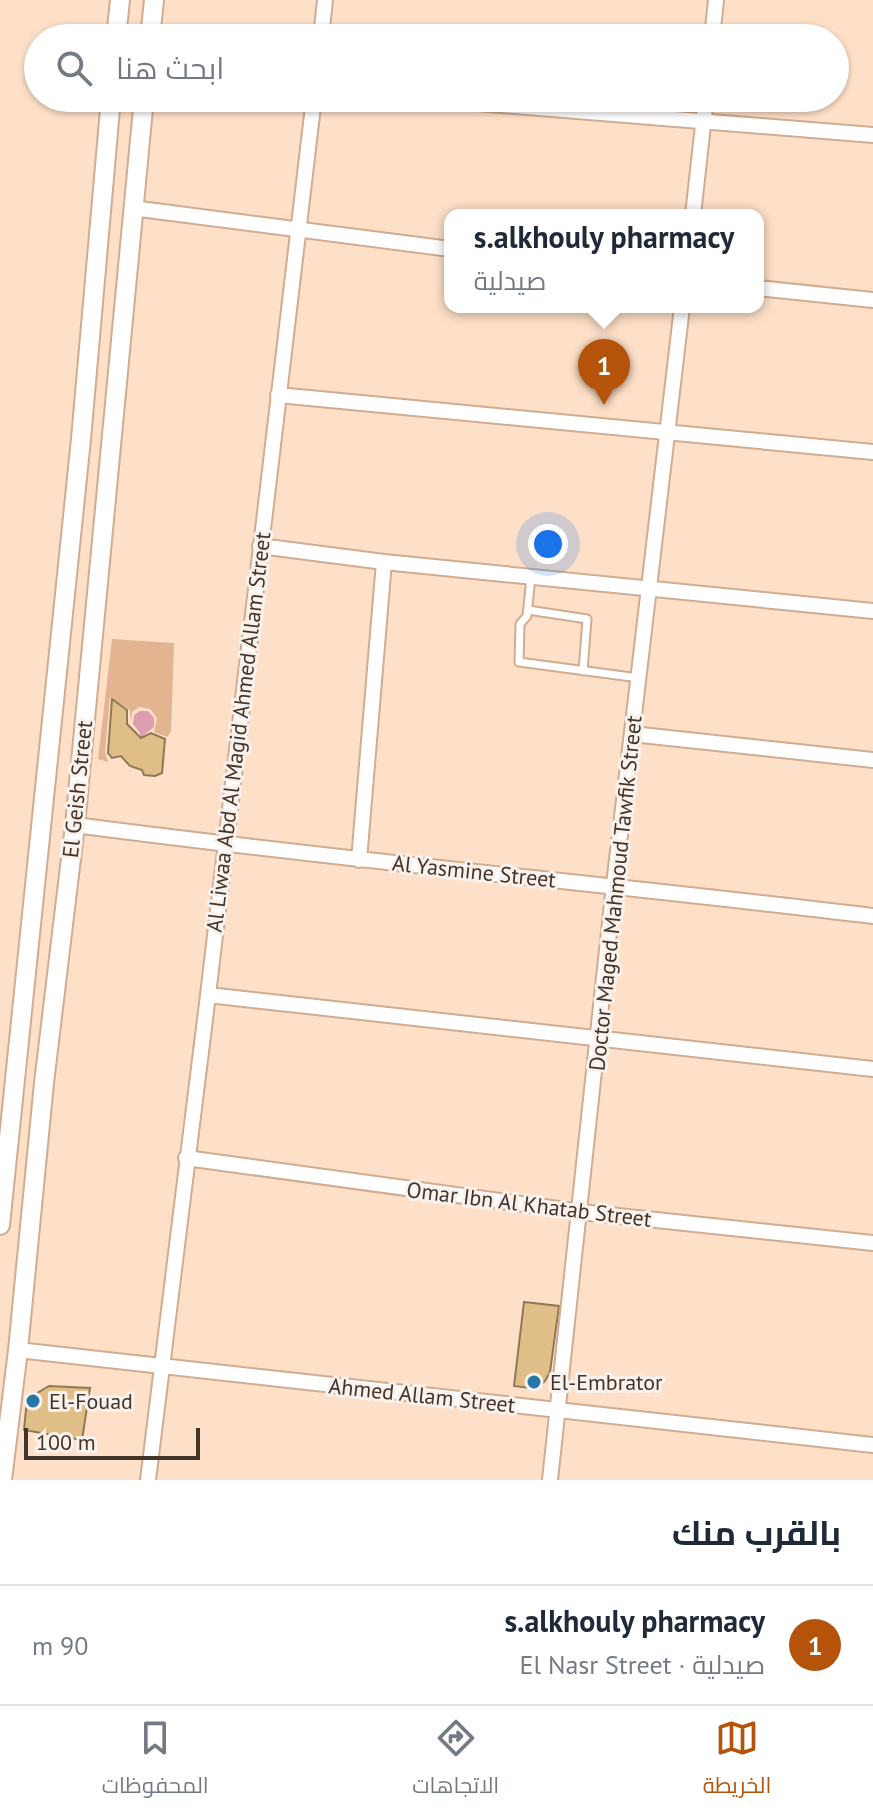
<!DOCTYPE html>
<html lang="ar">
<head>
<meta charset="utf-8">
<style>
  :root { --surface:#fff; --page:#f2f2f3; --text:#1f2937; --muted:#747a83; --line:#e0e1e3; --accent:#b45309 }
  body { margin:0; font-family:"PT Sans",Cairo,sans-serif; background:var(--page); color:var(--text); direction:rtl }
  .scale { position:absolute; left:24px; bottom:20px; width:176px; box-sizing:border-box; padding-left:8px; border:4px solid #433429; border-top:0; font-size:22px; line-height:28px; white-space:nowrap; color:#433429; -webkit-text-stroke:6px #f9f2ec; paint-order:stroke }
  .you { position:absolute; left:548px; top:544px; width:28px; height:28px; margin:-20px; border:6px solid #fff; border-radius:50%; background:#1a73e8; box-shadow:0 0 0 12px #1a73e833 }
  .badge { display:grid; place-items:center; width:52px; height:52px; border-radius:50%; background:var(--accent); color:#fff; font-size:26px; font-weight:700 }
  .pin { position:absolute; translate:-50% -66px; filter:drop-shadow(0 2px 4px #0008) }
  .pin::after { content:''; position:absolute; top:42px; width:28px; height:24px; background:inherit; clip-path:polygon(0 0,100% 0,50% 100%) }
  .popup { position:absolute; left:444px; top:209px; width:320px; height:104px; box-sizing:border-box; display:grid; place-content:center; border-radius:16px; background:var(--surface); filter:drop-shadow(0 2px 6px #0005); font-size:26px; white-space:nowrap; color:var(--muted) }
  .popup b { font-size:30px; color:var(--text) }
  .popup::after { content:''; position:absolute; left:50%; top:100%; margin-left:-16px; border:16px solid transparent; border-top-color:var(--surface) }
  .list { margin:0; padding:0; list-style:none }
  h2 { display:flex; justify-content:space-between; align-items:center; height:104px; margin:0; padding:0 32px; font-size:34px }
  h2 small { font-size:26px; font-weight:400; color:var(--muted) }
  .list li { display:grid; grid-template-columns:52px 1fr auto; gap:24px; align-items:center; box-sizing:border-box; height:120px; padding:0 32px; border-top:2px solid var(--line) }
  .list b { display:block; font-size:30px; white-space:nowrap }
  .list p { margin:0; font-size:26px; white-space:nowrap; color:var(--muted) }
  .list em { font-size:26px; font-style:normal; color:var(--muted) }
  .icon { flex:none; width:44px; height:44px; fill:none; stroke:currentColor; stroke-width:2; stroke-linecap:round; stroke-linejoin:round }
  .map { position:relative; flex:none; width:873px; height:1480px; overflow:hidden; direction:ltr }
  .search { position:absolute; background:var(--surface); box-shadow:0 2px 6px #0004; left:24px; right:24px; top:24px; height:88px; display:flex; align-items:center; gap:20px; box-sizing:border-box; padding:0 28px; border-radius:44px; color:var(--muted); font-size:30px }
  .sheet { height:224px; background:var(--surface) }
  nav { display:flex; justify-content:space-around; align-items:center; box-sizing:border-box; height:112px; border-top:2px solid var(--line); background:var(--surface); font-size:22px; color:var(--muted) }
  nav a { display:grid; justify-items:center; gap:4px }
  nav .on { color:var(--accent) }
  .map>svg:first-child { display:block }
  .green { fill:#e2b48f }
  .water { fill:#dd9cb0 }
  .building { fill:#e0be88; stroke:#8f7955; stroke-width:2 }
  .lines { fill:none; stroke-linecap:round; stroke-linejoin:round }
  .lane-casing { stroke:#d1ac90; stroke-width:11 }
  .street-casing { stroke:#d1ac90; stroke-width:18 }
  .secondary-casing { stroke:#d1ac90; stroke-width:22 }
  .lane { stroke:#fff; stroke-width:7 }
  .street { stroke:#fff; stroke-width:14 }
  .secondary { stroke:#fff; stroke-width:18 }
  .poi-dot { fill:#2477a8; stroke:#f9f2ec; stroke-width:3 }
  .labels { text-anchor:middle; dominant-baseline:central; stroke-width:6; stroke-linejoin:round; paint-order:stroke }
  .street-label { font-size:22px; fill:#433429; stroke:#f9f2ec }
  .poi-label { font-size:22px; fill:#433429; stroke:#f9f2ec; text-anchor:start }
</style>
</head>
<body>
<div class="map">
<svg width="873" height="1480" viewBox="0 0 873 1480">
  <rect width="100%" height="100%" fill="#fee0c8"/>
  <!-- green -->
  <path class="green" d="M112,639L174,643L171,732L167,737L154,732L157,718L150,709L139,707L132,712L131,724L130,710L110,697L105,752L108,762L98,759Z"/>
  <!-- water -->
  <path class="water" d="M140,711H148L154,718V727L143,736L145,741L140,738V733L133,724L134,715Z"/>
  <!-- building -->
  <path class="building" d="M112,699L127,710V724L141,738L151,733L165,739L162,773L155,776L144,775L142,770L130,766L121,756L112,758L108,753Z
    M524,1302L559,1306L550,1372L545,1381L537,1389L514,1386Z
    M49,1386L90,1388L82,1440L24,1430L27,1399Z"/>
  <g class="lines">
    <defs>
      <path id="lane" d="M531,577L527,616L520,624L519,662L639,678
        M528,610L587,619L583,671"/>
      <path id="street" d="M321,38L325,0
        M712,38L716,0
        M416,98L873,135
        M132,208L450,249
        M693,215L706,98
        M758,288L873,300
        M278,395L873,452
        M260,546L384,562L873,611
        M632,734L873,760
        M75,825C340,860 607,884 873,916
        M359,860L384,562
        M208,995L873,1069
        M186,1158L581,1212L873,1243
        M18,1350L873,1445
        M148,1480L208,995L314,98
        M550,1480L614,885L682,307"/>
      <path id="secondary" d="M116,38L120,0
        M150,38L154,0
        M0,1225L81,439L111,98
        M2,1480L18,1350L44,1083L75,825L144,98"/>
    </defs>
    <!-- lane casing -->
    <use href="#lane" class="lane-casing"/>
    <!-- street casing -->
    <use href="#street" class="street-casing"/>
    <!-- secondary casing -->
    <use href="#secondary" class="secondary-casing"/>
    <!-- lane -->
    <use href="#lane" class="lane"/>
    <!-- street -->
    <use href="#street" class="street"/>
    <!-- secondary -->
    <use href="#secondary" class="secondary"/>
  </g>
  <!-- markers -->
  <g class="poi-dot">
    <circle cx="534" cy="1382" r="8"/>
    <circle cx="33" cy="1401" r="8"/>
  </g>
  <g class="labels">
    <!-- street labels -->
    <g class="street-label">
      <text transform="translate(238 732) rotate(-83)">Al Liwaa Abd Al Magid Ahmed Allam Street</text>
      <text transform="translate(77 789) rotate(-84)">El Geish Street</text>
      <text transform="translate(474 871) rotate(6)">Al Yasmine Street</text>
      <text transform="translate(615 893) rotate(-84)">Doctor Maged Mahmoud Tawfik Street</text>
      <text transform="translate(529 1204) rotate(7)">Omar Ibn Al Khatab Street</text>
      <text transform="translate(422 1395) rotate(6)">Ahmed Allam Street</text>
    </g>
    <!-- poi labels -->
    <g class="poi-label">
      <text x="550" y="1382">El-Embrator</text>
      <text x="49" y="1401">El-Fouad</text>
    </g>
  </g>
</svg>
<div class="scale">100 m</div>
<div class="you"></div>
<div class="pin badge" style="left:604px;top:405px">1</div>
<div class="popup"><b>s.alkhouly pharmacy</b>صيدلية</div>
<div class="search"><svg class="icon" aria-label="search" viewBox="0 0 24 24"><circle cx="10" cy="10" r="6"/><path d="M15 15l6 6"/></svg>ابحث هنا</div>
</div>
<section class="sheet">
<h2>بالقرب منك<small></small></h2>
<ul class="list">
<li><span class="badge">1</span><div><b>s.alkhouly pharmacy</b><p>صيدلية · El Nasr Street</p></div><em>90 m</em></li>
</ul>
</section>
<nav>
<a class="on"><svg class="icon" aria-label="map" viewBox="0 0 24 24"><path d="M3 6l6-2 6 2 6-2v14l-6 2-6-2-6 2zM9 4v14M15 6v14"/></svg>الخريطة</a>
<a><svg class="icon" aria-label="directions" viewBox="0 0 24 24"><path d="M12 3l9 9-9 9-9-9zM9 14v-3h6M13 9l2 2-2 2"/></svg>الاتجاهات</a>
<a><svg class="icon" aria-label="saved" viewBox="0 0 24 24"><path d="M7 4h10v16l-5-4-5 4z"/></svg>المحفوظات</a>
</nav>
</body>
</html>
